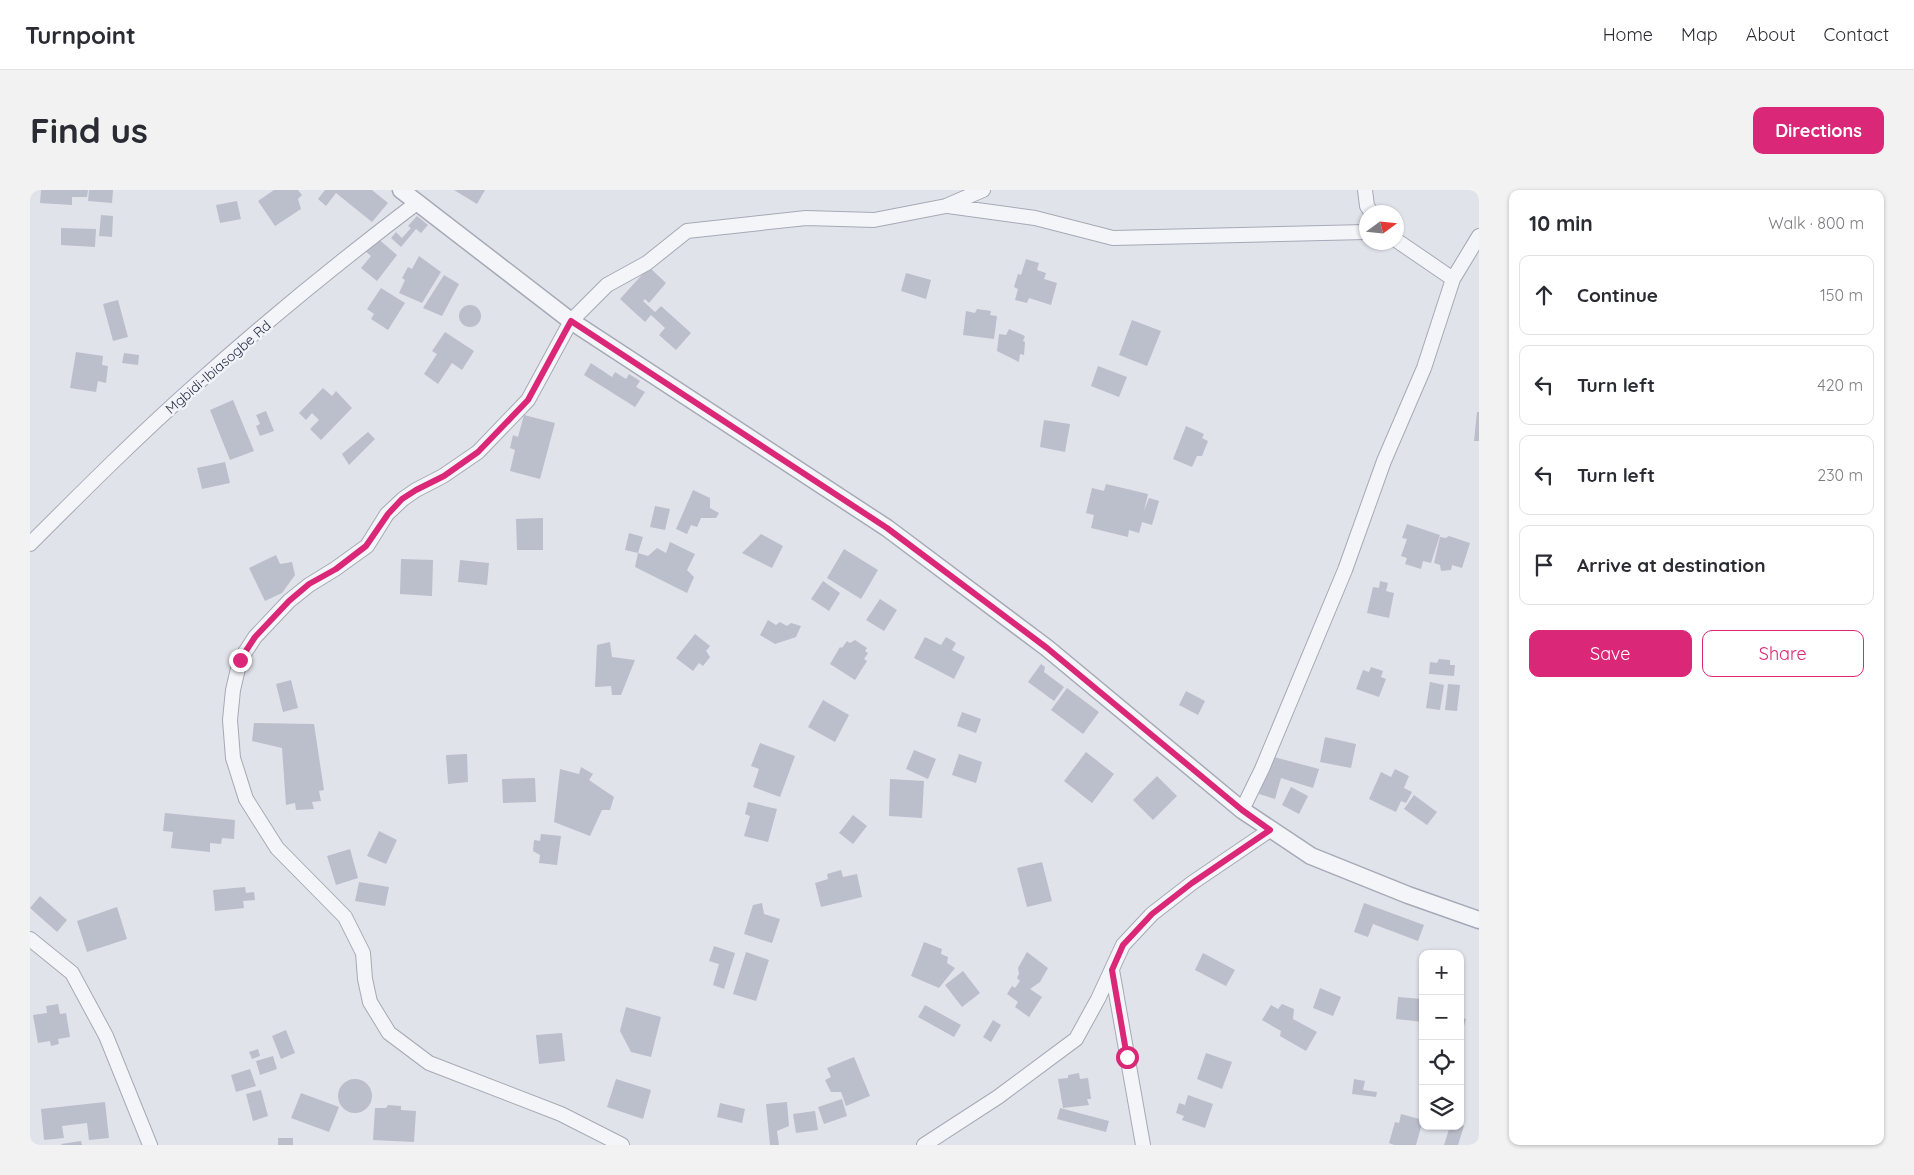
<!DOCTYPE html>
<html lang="en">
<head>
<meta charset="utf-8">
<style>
  :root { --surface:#fff; --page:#f2f2f3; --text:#2b2b33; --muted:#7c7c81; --line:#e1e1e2; --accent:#db2777 }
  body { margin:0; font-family:Quicksand,sans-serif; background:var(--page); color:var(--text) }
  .controls { position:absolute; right:15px; bottom:15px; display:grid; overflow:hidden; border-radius:10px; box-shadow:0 1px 4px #0004 }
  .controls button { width:45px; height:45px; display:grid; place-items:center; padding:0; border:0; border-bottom:1px solid var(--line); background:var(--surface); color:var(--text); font:25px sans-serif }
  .compass { position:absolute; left:1329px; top:15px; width:45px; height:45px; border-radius:50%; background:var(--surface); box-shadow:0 1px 4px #0004; rotate:75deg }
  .stop { position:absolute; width:15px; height:15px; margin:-11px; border:4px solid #db2777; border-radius:50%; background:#fff }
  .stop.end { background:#db2777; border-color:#fff; box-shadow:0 1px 5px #0008 }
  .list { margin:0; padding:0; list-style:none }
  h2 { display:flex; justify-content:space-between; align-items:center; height:65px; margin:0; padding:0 20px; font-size:21px }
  h2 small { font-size:16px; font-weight:400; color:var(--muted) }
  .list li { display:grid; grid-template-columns:32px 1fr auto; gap:15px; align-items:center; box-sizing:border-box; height:80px; margin:0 10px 10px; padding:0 10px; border:1px solid var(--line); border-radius:10px }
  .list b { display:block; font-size:19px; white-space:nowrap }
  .list em { font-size:16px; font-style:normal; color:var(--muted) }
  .actions { display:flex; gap:10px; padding:15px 20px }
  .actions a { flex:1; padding:11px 0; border:1px solid var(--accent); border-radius:10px; text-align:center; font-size:18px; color:var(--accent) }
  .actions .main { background:var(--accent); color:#fff }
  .icon { flex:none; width:28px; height:28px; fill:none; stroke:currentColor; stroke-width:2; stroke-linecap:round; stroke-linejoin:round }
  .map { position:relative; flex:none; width:1449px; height:955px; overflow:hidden; border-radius:10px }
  header { display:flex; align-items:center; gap:30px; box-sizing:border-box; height:70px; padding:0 25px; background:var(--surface); border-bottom:1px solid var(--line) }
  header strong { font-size:24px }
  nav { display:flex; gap:28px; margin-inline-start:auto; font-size:18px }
  .intro { display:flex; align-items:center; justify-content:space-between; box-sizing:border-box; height:120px; padding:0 30px }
  h1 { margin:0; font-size:35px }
  .button { padding:12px 22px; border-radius:10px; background:var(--accent); color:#fff; font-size:18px; font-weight:700 }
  main { display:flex; gap:30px; padding:0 30px }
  aside { flex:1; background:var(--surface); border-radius:10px; box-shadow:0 1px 4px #0004 }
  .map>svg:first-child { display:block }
  .building { fill:#bbbecb }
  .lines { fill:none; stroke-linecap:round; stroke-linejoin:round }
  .minor-casing { stroke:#a6a9b6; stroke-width:16 }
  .tertiary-casing { stroke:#a6a9b6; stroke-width:19 }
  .minor { stroke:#f4f5f9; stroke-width:14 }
  .tertiary { stroke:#f4f5f9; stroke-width:16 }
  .route { stroke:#db2777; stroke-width:6 }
  .labels { text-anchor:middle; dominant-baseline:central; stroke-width:5; stroke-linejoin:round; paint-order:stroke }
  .street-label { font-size:14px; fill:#282d44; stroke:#f1f3f8 }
</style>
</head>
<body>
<header>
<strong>Turnpoint</strong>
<nav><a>Home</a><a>Map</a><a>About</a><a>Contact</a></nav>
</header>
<div class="intro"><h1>Find us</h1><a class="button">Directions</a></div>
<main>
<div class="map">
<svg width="1449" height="955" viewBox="0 0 1449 955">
  <rect width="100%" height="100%" fill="#e1e3eb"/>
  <!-- building -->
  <path class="building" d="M11,0H58L57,7H42V15L10,13Z
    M59,0H83L82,13L58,11Z
    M244,0H268L272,5L268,9L271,19L245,36L228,11Z
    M295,0H342L358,13L342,32L306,3L296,16L288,9Z
    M424,0H455L447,14Z
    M207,11L211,29L190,33L186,15Z
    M71,25L83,26L82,47L69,46Z
    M387,26L398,35L391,43L386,39L371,57L361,48L366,42L372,48L381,38L378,36Z
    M31,38L66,39L65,57L31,55Z
    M346,47L367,65L347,91L331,78L341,66L335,61Z
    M389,66L411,82L392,113L369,103L375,90L372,88L378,77L382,79Z
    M996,69L1009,73L1007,80L1016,83L1014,89L1027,93L1021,115L999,108L997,113L985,110L988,99L984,97L988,84L991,85Z
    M619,77L636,93L619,113L615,109L613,111L625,122L631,116L661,143L646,160L629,145L635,138L621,125L615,132L590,109Z
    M876,83L901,90L896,109L871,101Z
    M414,85L429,94L412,126L393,118Z
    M351,98L375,113L358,140L341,129L344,124L337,119Z
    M88,110L98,147L83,151L73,114Z
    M429 126a11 11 0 1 1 22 0a11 11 0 1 1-22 0Z
    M947,119L961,121L960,125L967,126L964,149L933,145L936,121L945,123Z
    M1102,130L1131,141L1117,176L1089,165Z
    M979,139L995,146L993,151L995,152L994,165L990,164L989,172L967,161L969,144L976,145Z
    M415,142L444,161L432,180L422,173L408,194L394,184L407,164L402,161Z
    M46,162L73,166L72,175L78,176L76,193L68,191L66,202L40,198Z
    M94,163L109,165L108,175L92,173Z
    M561,173L582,187L585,182L596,189L599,184L610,191L606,197L615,202L605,217L554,185Z
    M1068,176L1097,187L1089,207L1061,196Z
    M293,198L302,206L306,201L322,218L291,250L280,239L289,230L282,223L276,230L269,223Z
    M203,210L224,261L200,270L180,220Z
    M236,221L244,241L230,246L226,236L230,234L226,225Z
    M1447,222H1449V251H1444Z
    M494,225L525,233L510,289L480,281L485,260L480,258L483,245L488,247Z
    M1014,230L1040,234L1035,262L1010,257Z
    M1156,236L1174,244L1172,248L1178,251L1172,266H1167L1162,277L1143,269Z
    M338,242L345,249L319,275L312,264Z
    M195,272L200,293L172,299L167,278Z
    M1076,294L1118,304L1114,321L1119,308L1129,311L1122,335L1112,332L1109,343L1099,340L1098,347L1061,338L1064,325L1056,323L1062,298L1074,301Z
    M663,300L680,308V318L689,323L686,328H671L667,337L661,335L657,344L646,339Z
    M625,316L640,319L635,340L620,337Z
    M513,328V360H487L486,329Z
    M1377,334L1410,345L1401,373L1393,371L1391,379L1375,374L1377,368L1371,366L1377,349L1372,348Z
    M599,343L613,347L608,363L595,360Z
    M731,344L753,356L742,378L712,363Z
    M1419,346L1440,353L1432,378L1422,375L1421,380L1411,381L1410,375L1404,373L1410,347L1416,348Z
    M640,352L665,364L657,380L664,387L657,403L605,377L608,363L618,366L627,358L636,363Z
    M814,359L848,380L831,409L797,388Z
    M246,365L250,374L262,372L265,385L252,403L235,411L219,378Z
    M371,369L403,370L402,406L370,404Z
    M430,370L459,373L457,395L428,392Z
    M793,391L810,403L799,421L781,409Z
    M1350,391L1358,393L1356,401L1364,403L1359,428L1337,423L1343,397L1349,398Z
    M850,409L867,420L854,441L836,430Z
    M738,430L746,435L750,432L757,436L761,433L771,436L766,447L745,454L730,445Z
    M665,444L680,456L676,461L680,467L673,476L669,473L663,481L646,468Z
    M895,447L911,455L916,447L926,453L922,460L935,467L924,489L884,468Z
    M825,450L837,458L835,461L838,463L834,469L837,471L825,490L800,474L810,457L812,458L817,451L820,453Z
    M580,452L582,467L605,470L591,505H582L581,496L565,497L567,455Z
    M1409,469L1420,470V475H1425L1424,486L1399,484L1400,472L1407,473Z
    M1011,474L1015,477L1014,482L1034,497L1024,511L998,492Z
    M1341,477L1353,481L1351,487L1356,489L1349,507L1326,499L1333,480L1339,482Z
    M261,490L268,518L253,522L246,494Z
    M1400,492L1414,495L1410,520L1396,518Z
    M1418,494L1430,495L1427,521L1415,520Z
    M1037,498L1069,522L1053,544L1021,520Z
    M1156,501L1175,511L1168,525L1149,515Z
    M793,510L819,525L805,552L778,537Z
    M932,522L951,529L946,543L927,536Z
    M224,533L284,534L294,600L289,601L291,611L282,612L284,619L266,620L265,613L256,615L252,558L222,551Z
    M1295,547L1326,554L1321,578L1290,572Z
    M730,553L765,566L750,607L723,597L729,579L721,576Z
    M884,560L906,569L898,589L876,579Z
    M1056,562L1084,584L1062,613L1034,591Z
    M437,564L438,592L418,594L416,565Z
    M929,564L952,572L946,593L922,585Z
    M1244,567L1289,579L1283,598L1251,588L1245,609L1229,604Z
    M551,577L563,584L559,590L584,607L580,620H572L560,646L524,632L530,579L549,584Z
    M1365,579L1379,586L1374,598L1382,602L1376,613L1371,611L1366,622L1339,609L1351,582L1361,587Z
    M1127,586L1147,606L1123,630L1103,610Z
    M505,588L506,612L473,613L472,589Z
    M860,589L894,591L892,628L859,626Z
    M1261,597L1278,606L1269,624L1252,615Z
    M1384,605L1407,622L1397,635L1374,619Z
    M718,612L747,619L738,652L714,646L720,626L715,624Z
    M135,623L205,630L204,649L192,648L191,654L180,653V662L141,658L143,642L133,641Z
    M823,625L837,636L823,654L809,643Z
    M349,641L367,650L356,674L337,666Z
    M511,644L531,646L527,675L509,673L510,665L503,661L504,650L510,651Z
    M320,659L328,688L306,695L297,666Z
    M1012,672L1022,711L997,717L987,678Z
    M811,680L813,687L827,684L832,707L791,717L785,693L798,689L797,684Z
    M329,692L359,697L355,716L325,711Z
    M215,697L216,703L224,702L225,710L213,711L214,718L185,721L183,700Z
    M10,706L37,730L27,742L0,718Z
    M732,713L734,724L750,729L742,753L714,744L723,715Z
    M1334,713L1394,735L1388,751L1343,734L1338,747L1324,742Z
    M87,717L97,749L57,762L47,731Z
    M894,752L912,759L911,764L918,767L917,773L925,778L909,798L881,786Z
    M684,756L705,763L694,799L683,795L689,774L679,771Z
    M716,762L739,770L726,811L703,804Z
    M997,762L1018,778L1010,792L1000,799L1012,807L999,827L985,817L988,812L977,804L982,796L985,798L990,791L987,788L989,784L988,778Z
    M1173,763L1205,780L1196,796L1165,780Z
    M933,781L950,803L932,817L915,795Z
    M1290,798L1311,807L1303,826L1283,818Z
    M1368,807L1393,809V832L1366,829Z
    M28,814L30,824L36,823L40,847L28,849L29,854L21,856L20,851L8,853L3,825L17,823L16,816Z
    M1252,814L1264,819L1263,829L1287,842L1276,861L1250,846L1251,841L1232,830L1241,815L1248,819Z
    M895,815L931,835L924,847L888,827Z
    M596,817L631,827L621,867L601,862L590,841Z
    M1430,827L1436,829L1431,846H1430Z
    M963,830L971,835L961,852L953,847Z
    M256,840L265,863L251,869L242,846Z
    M532,843L535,871L509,874L506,845Z
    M228,859L230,866L222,869L219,862Z
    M1176,863L1202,872L1192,899L1167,889Z
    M243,866L247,879L230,885L226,871Z
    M824,867L840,906L816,916L811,902H801L795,890L801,887L797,878Z
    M220,879L226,896L206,902L201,885Z
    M1049,883L1050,889L1058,888L1061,909H1057L1059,915L1033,918L1028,889L1038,888V885Z
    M586,889L621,900L613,929L577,917Z
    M1324,889L1335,891L1333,900L1347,902L1346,907L1322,904Z
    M308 906a17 17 0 1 1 34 0a17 17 0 1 1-34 0Z
    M231,900L238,926L223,931L216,904Z
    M271,903L309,917L299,942L261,928Z
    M1158,905L1183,914L1175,938L1152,930L1154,926L1146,923L1149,913L1155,915Z
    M812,909L817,926L794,934L788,917Z
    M75,912L79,948L59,950L57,933L32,936L34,948L14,950L11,919Z
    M757,912L759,936L747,941L749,955H740L736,914Z
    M690,913L715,919L712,933L687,927Z
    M358,915L371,916V920L386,921L384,952L343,950L345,918H356Z
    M1030,918L1079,931L1076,942L1027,929Z
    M785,921L788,940L766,943L763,924Z
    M1371,924L1393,930L1386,955H1364L1359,953L1365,932L1369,933Z
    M1430,935L1434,936L1428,955H1414L1420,936H1430Z
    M248,948H263V955H248Z
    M51,951L52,955H32L31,954Z"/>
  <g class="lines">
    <defs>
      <path id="minor" d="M1335,0L1337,16L1341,22
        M918,16L1005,28L1083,48L1336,42
        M1366,50L1423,89
        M0,354C53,301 106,248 162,198C234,133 310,71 388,12
        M1212,620L1232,579L1315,380L1354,271L1394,178L1423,89L1449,46
        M0,749L42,783L76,846L120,955
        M1082,780L1113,955
        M592,955L531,924L399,873L359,843L340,812L335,789L333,763L315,727L247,658L216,609L203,568L200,530L203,500L210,470L225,447L259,411L279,395L305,379L337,356L357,324L373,309L386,300L413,286L448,262L498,210L541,131L577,95L617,73L657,41L776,28L844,30L916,16L953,0
        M894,955L968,907L1046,849L1068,809L1093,755L1122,724L1162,693L1240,640"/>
      <path id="tertiary" d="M371,0L541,131L857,338L1017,458L1212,620L1281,666L1378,705L1449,730"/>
    </defs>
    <!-- minor casing -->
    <use href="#minor" class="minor-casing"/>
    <!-- tertiary casing -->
    <use href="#tertiary" class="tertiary-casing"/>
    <!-- minor -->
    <use href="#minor" class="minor"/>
    <!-- tertiary -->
    <use href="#tertiary" class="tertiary"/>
  </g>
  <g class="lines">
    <!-- route -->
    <path class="route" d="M210,470L225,447L259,411L279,394L306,379L336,356L358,324L372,309L386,300L414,286L448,262L498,210L541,131L857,338L1017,458L1212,620L1240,640L1162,693L1122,724L1093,755L1082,780L1097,867"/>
  </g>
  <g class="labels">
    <!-- street labels -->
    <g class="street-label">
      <text transform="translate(188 177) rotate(-41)">Mgbidi-Ibiasogbe Rd</text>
    </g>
  </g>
</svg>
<div class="controls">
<button>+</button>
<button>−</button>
<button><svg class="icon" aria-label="locate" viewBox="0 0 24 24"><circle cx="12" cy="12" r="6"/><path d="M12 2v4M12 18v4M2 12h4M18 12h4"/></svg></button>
<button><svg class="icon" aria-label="layers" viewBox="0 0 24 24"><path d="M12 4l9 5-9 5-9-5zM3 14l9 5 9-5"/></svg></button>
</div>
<svg class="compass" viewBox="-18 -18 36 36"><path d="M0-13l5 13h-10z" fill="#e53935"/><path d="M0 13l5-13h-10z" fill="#7c7c81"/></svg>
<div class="stop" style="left:1097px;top:867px"></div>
<div class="stop end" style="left:210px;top:470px"></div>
</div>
<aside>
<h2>10 min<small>Walk · 800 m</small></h2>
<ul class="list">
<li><svg class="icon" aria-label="ahead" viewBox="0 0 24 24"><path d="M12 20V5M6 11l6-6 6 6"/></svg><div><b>Continue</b></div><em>150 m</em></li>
<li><svg class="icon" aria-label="left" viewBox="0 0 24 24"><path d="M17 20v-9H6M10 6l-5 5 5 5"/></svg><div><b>Turn left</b></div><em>420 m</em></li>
<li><svg class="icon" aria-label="left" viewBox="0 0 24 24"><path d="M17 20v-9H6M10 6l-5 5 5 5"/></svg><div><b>Turn left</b></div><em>230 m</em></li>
<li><svg class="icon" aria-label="arrive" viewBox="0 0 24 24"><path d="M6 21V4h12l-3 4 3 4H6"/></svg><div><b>Arrive at destination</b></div></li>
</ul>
<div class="actions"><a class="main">Save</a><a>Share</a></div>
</aside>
</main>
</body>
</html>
